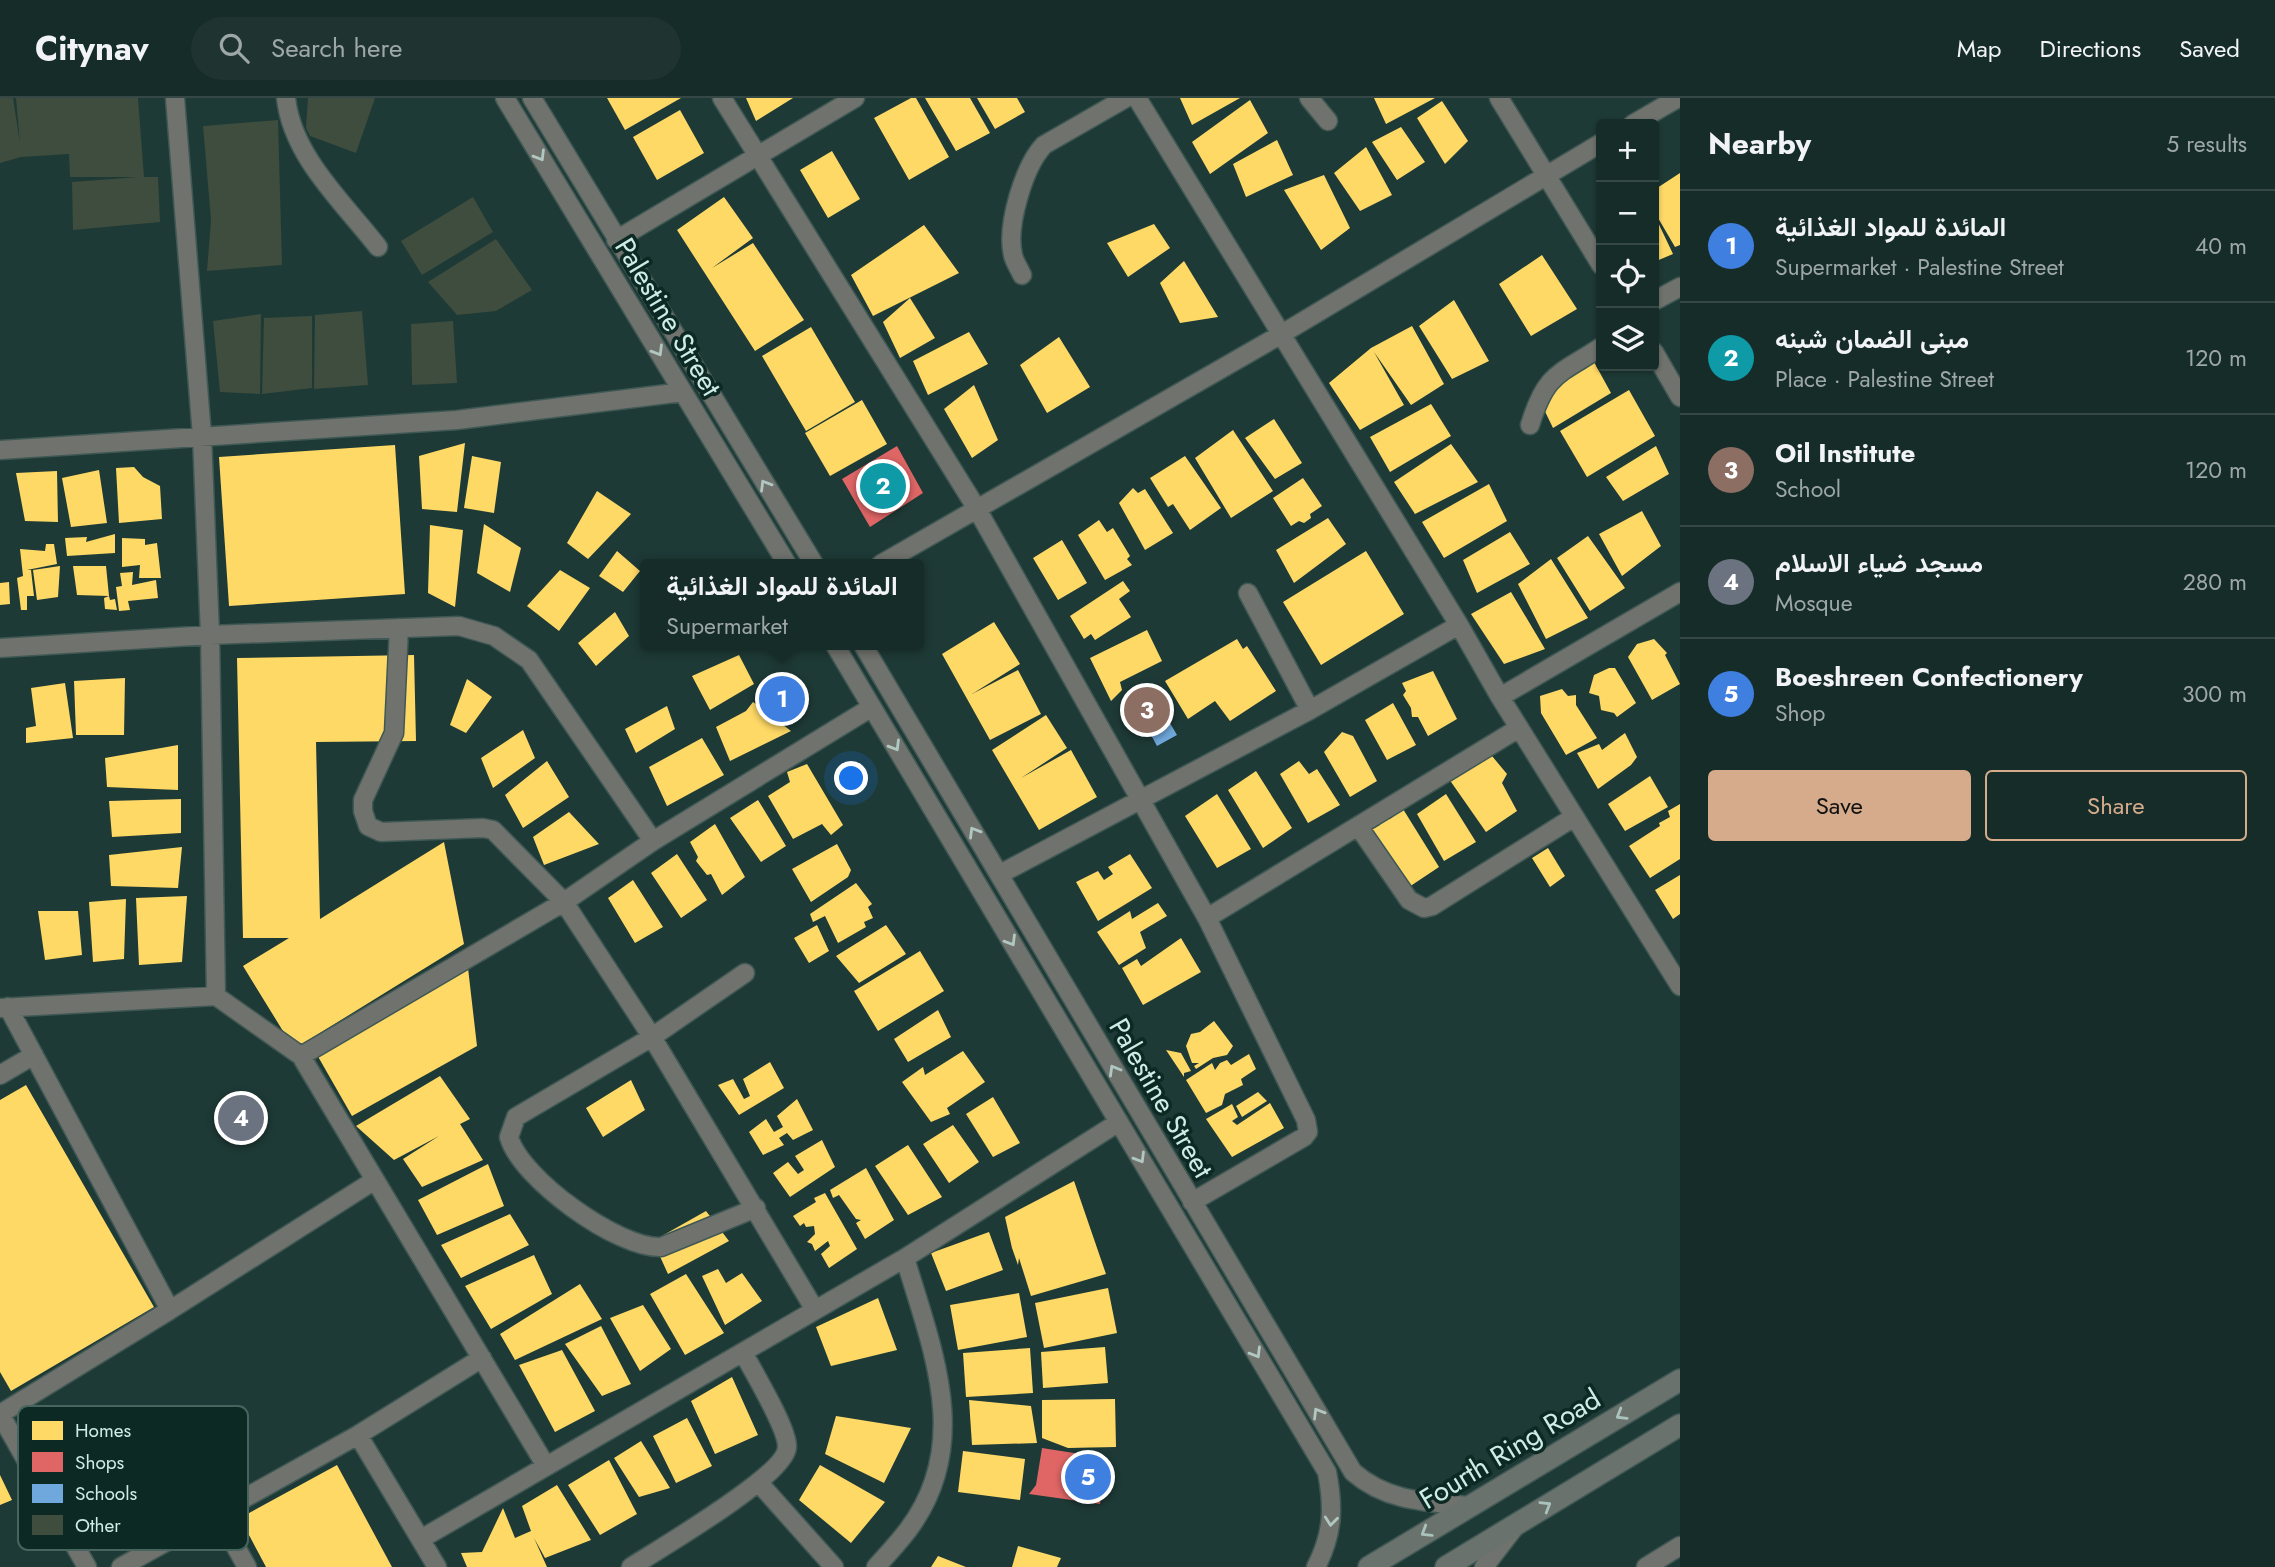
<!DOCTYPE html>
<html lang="en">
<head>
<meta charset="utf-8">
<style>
  :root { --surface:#162c28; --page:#1f3430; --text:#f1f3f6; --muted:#9ea7a8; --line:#354845; --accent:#d6ab8b }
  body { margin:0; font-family:Jost,Vazirmatn,sans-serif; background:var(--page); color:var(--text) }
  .controls { position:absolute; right:21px; top:21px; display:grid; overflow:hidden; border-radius:7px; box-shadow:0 2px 5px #0004 }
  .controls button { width:63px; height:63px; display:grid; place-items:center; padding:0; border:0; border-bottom:2px solid var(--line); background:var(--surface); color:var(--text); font:35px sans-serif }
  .you { position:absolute; left:852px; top:681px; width:24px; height:24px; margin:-18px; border:5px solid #fff; border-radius:50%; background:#1a73e8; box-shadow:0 0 0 10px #1a73e833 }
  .badge { display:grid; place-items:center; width:46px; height:46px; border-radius:50%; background:var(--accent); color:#fff; font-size:23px; font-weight:700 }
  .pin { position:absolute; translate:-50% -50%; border:4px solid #fff; box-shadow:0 2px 7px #0006 }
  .popup { position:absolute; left:640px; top:461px; width:284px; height:91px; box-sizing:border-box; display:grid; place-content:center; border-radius:7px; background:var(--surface); filter:drop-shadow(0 2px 5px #0005); font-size:23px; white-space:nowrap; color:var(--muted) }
  .popup b { font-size:26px; color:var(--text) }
  .popup::after { content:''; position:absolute; left:50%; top:100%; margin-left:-14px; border:14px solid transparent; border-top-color:var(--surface) }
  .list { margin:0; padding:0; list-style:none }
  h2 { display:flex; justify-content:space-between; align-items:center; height:91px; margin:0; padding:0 28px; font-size:30px }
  h2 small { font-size:23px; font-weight:400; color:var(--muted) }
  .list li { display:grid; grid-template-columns:46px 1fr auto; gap:21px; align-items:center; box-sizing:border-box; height:112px; padding:0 28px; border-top:2px solid var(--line) }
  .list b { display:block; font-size:26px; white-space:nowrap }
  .list p { margin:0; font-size:23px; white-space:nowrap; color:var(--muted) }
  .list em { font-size:23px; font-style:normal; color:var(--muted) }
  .actions { display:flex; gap:14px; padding:21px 28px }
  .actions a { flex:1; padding:16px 0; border:2px solid var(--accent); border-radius:7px; text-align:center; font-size:24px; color:var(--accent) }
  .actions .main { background:var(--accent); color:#111 }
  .icon { flex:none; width:38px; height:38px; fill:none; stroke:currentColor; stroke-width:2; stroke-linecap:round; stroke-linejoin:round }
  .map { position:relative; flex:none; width:1680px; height:1469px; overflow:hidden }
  header { display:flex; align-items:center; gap:42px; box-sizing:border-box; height:98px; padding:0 35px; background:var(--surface); border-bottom:2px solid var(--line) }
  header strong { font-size:33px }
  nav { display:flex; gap:38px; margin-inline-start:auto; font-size:24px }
  .search { width:490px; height:63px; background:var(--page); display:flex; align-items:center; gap:18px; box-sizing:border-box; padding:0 24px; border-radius:38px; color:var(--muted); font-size:26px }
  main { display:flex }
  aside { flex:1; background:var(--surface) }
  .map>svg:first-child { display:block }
  .homes { fill:#ffd966 }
  .shops { fill:#e06666 }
  .schools { fill:#6fa8dc }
  .building { fill:#3e4d3d }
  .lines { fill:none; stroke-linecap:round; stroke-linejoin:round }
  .minor-casing { stroke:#405854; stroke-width:21 }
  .major-casing { stroke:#405854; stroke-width:24 }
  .minor { stroke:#70726d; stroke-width:18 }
  .major { stroke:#6a726d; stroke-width:21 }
  .oneway { stroke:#b1c8c2 }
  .oneway2 { stroke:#aac2bc }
  .labels { text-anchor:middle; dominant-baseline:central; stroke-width:7; stroke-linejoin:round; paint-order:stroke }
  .street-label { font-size:28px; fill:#cdede6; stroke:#0d2924 }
  .key { fill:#0d2924; stroke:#47645e; stroke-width:2 }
  .key-label { font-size:19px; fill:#cdede6 }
</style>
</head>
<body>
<header>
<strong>Citynav</strong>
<div class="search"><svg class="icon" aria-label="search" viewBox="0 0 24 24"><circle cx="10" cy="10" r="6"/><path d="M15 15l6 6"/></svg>Search here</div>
<nav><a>Map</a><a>Directions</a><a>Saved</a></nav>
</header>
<main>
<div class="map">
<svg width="1680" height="1469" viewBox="0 0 1680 1469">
  <rect width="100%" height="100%" fill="#1e3a36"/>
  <!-- homes -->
  <path class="homes" d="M607,0H681L625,32Z
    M746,0H793L756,23Z
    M911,0H916L949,59L909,82L874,20Z
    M925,0H970L990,35L956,53Z
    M977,0H1017L1025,14L995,31Z
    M1180,0H1240L1192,27Z
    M1374,0H1435L1386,26Z
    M1250,2L1268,35L1210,76L1192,44Z
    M1442,3L1468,43L1445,66L1417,20Z
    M680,12L704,55L657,82L633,39Z
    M1401,29L1425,64L1397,82L1372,44Z
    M1277,42L1293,77L1246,99L1233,66Z
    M1366,49L1392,97L1360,113L1334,75Z
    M832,53L860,101L828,120L800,72Z
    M1680,75V147L1675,149L1654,113V92Z
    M1324,77L1350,130L1321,152L1284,92Z
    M724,99L753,140L712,170L753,145L804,222L755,253L677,132Z
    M1654,116L1673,156L1654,164Z
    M1154,126L1170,150L1128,179L1107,145Z
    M924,127L959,175L873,218L851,177Z
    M1542,157L1577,211L1531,238L1499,186Z
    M1184,163L1218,219L1180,225L1160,185Z
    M910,200L935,240L900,260L883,224Z
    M1454,202L1489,263L1452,281L1419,228Z
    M1412,228L1444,286L1411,307L1374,254L1404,307L1360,332L1329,285L1371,250Z
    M811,229L855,304L806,333L762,258Z
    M969,234L988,266L928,297L913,263Z
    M1059,239L1090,289L1047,315L1020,267Z
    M1594,264L1611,295L1553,330L1538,299Z
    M974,287L998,342L972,360L944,311Z
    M1629,292L1655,338L1587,379L1560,333Z
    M862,302L887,346L830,378L805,335Z
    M1431,306L1451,338L1390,374L1370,339Z
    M1274,321L1302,365L1275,381L1245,340Z
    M1233,332L1273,393L1231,420L1195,360Z
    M465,345L457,414L422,411L419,358Z
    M1451,346L1478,384L1415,416L1394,384Z
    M395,347L405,496L229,508L219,359Z
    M1656,348L1669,376L1623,403L1606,379Z
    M472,358L501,364L494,415L464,410Z
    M1185,358L1221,410L1190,432L1173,406L1168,409L1150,380Z
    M134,369L143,379L160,388L162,421L119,425L116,370Z
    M99,372L107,425L71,429L62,380Z
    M57,373L58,424L25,423L16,375Z
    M1303,380L1322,408L1310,416L1311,420L1304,425L1299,423L1291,428L1273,400Z
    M1489,386L1507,423L1444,460L1422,424Z
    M1133,390L1138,395L1145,391L1173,435L1145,452L1119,405Z
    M597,393L631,416L588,461L567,445Z
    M1642,413L1661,448L1622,478L1599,436Z
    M1328,420L1346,446L1294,485L1276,452Z
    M1099,422L1107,434L1113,430L1130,458L1127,461L1132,467L1105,482L1078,437Z
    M484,426L521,450L510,494L477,475Z
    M430,427L463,432L455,509L428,495Z
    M1510,434L1530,466L1477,495L1463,462Z
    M115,436V455L67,458L65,440L87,439L86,444Z
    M1588,438L1625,490L1590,513L1557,460Z
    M122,440L145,441V447L157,445L161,480H139L140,467L122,469Z
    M1062,442L1087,485L1058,502L1033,460Z
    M46,446H54L57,466L27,472H31L34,498H27V512H21L17,480L23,478L20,451L45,453Z
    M617,453L640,473L623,494L599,478Z
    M1366,453L1404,516L1321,567L1283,504Z
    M1551,461L1588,520L1546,541L1518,486Z
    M60,468L58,499L37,502L33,472Z
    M73,468H106L109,498L77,497Z
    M560,472L590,490L559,533L527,508Z
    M133,474L132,487L156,482L158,500L128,503L130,512L119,513L116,489L122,488L120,475Z
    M1123,483L1130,493L1119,501L1131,519L1095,542L1091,536L1084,541L1070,518Z
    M9,484L10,506L0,507V485Z
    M1511,494L1545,551L1504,566L1471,516Z
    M109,498L110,502L115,501L117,512L105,511L104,500Z
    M615,514L629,538L596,568L578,545Z
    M994,524L1020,566L972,596L1018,572L1041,616L990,642L942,556Z
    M1147,532L1162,563L1120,584L1122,592L1111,603L1090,560Z
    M1237,541L1243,551L1247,548L1276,593L1230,623L1215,603L1188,621L1165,583Z
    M1654,541L1667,555L1665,557L1680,586L1652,602L1628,559L1637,546Z
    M414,557L416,643L316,644L320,821L444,744L464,846L294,951L243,868L289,840H243L237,560Z
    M739,557L754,586L710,612L692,578Z
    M1609,570H1615L1636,605L1617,619L1614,615L1601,612L1599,598L1589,595L1594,577Z
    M1433,573L1457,621L1428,638L1418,619H1412L1411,610L1403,597L1406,593L1402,585Z
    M125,580L124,637H76L74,583Z
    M467,581L492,599L466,635L450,627Z
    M65,585L73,640L26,645V630L36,628L31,590Z
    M1562,591L1568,598L1576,597V607L1597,640L1566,657L1541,615L1540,598Z
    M753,604L791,633L730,663L716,629L746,613Z
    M1393,605L1416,647L1387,662L1365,622Z
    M667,608L675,631L636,655L625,631Z
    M1046,617L1067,650L1021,680L1071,652L1097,699L1039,732L992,652Z
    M523,632L535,660L493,690L481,660Z
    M1342,634L1353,638L1377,683L1350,699L1324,654Z
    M1625,635L1637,659L1631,667L1598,691L1577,655L1599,646L1602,652Z
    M702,640L724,677L667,708L649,669Z
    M178,647V692L107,689L105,660Z
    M1487,652L1507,676L1502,685L1517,713L1486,734L1449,681Z
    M547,663L569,699L523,730L505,697Z
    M1299,663L1309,676L1317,671L1340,707L1308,725L1280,676Z
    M807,666L843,727L831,737L822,726L793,741L768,698L790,684L787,674Z
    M1256,673L1292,730L1263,750L1228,692Z
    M1650,678L1668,709L1625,733L1608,706Z
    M1217,696L1251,751L1217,770L1185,718Z
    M1446,696L1476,744L1444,763L1417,716Z
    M181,701V735L112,739L109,703Z
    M758,702L786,748L761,764L730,720Z
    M1680,706V761L1650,780L1629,748L1660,728L1659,725L1670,719L1668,713Z
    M1403,711L1439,769L1406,791L1366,735L1380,727L1376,724L1387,716L1390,721Z
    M569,714L599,746L544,767L533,739Z
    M715,726L745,779L722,797L711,776L707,777L696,763L698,759L690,744Z
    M837,746L851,772L848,779L811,804L792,771Z
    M182,749L178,790L111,788L109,757Z
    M1548,750L1565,778L1550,789L1532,760Z
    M677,756L707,802L681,820L651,775Z
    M1130,756L1152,790L1098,823L1076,784L1098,773L1104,782L1113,776L1108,769Z
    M1680,777V816L1673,821L1655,792Z
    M633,782L663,829L635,845L608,800Z
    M856,785L872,806L868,809L873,820L864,824L866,829L838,845L825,818L813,824L810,816Z
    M187,798L182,864L139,867L136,800Z
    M126,801L124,861L93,864L89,804Z
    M1158,805L1167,818L1140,834L1146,850L1119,867L1097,834L1130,813L1132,821Z
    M38,813H78L82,857L45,862Z
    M817,827L829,853L809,865L794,840Z
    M886,827L906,856L859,885L836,858Z
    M1181,840L1201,874L1143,907L1122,870L1137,861L1141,868Z
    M920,853L944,893L878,933L854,893Z
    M468,870L477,948L352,1018L316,955Z
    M938,912L951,939L908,964L894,941Z
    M1214,923L1233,948L1227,957L1213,960L1196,971L1194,968L1199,965H1192L1186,948L1191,936L1200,934Z
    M1166,952L1181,955L1191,973L1184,975V979Z
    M963,953L985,984L947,1010L950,1016L931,1024L902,984L923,969L925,977Z
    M1249,956L1256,971L1241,981L1243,987L1225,996L1222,1007L1206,1015L1186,982L1212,965L1215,972L1220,965L1227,962L1231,967Z
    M770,964L784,990L739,1017L718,987L733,981L744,1001L750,998L743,981Z
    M440,978L470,1021L460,1026L483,1062L422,1089L403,1061L439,1038L394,1062L356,1028Z
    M631,982L645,1012L603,1039L586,1010Z
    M26,987L154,1209L11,1293L0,1274V1002Z
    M1258,994L1267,1003L1242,1019L1236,1008Z
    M993,999L1020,1045L993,1059L966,1016Z
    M797,1001L813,1032L793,1042L787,1035L779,1040L784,1047L763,1057L749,1034L766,1021L774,1034L783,1029L777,1018Z
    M1270,1005L1284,1030L1232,1059L1206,1021L1232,1006L1238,1019L1232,1023L1237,1027Z
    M953,1027L979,1064L949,1085L923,1046Z
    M822,1042L835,1069L790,1099L773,1075L788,1064L798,1076L804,1072L795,1058Z
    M908,1047L942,1099L908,1117L875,1068Z
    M488,1066L504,1108L437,1137L418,1102Z
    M866,1070L894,1122L865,1141L856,1125L861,1122L856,1121L839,1097L833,1100L830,1092Z
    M1074,1083L1106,1176L1031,1198L1019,1160L1018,1167L1012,1150L1005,1119Z
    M825,1095L857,1151L829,1170L821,1156L830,1148L828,1143L815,1153L812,1146L807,1144L815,1136L814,1128L806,1129L804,1125L800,1128L793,1118L816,1104L814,1100Z
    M706,1113L729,1143L668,1176L653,1143Z
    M510,1116L529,1147L461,1180L441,1147Z
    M989,1134L1003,1172L946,1193L931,1155Z
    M534,1157L552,1196L491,1231L465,1188Z
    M718,1171L726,1185L742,1175L762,1203L725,1227L702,1178Z
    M686,1176L724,1235L685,1257L650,1196Z
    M580,1186L602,1221L515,1262L500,1236Z
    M1108,1190L1117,1235L1044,1250L1035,1205Z
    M1019,1195L1027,1239L958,1252L950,1207Z
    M878,1200L897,1252L831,1268L816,1229Z
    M643,1207L671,1251L640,1273L610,1220Z
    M601,1228L631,1286L602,1298L565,1246Z
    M1105,1249L1108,1285L1043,1290L1041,1254Z
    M1030,1250L1033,1295L966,1299L963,1255Z
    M562,1252L595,1313L555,1334L519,1267Z
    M732,1279L758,1337L715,1356L691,1303Z
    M1115,1301L1116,1349L1068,1350L1042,1340V1302Z
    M969,1302L1031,1308L1037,1345L972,1347Z
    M836,1318L911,1330L884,1385L825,1356Z
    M687,1320L712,1368L676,1385L653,1338Z
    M641,1343L670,1390L639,1399L614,1360Z
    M963,1353L1025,1361L1020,1402L958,1394Z
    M609,1362L637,1416L600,1437L568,1387Z
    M337,1367L392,1469H266L240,1420Z
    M820,1367L885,1404L851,1445L799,1402Z
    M0,1377L12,1402L0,1407Z
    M557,1387L591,1442L545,1460L534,1440L547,1469H467L461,1455L482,1454L503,1410L515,1440L531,1433L522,1408Z
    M1018,1448L1061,1460L1057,1469H1012Z
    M938,1458L966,1469H931Z"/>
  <!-- shops -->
  <path class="shops" d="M897,348L923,395L870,429L842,381Z
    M1042,1350L1106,1360L1100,1406L1029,1396L1036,1387Z"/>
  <!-- schools -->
  <path class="schools" d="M1148,588L1177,637L1157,648L1150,635L1142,639L1121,604Z"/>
  <!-- building -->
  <path class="building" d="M0,0H13L20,45L16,0H138L144,79H158L160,124L73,132L72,84L138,79H70L69,56L21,59L0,65Z
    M308,0H375L356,55L310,38L306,30Z
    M278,22L282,167L207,173L211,122L203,28Z
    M473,99L493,134L422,177L401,143Z
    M496,141L532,192L496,213L457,217L428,184Z
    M362,213L368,287L314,291L315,217Z
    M261,216L260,296L220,294L213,223Z
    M312,218V290L262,296L264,220Z
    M453,223L457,285L412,287L411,226Z"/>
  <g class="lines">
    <defs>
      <path id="minor" d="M175,0L202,338L210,537L216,898
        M286,0C292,58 343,104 378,149
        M505,0L787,466
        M532,0L814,466
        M722,0L977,411L1207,820L1306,1022L1308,1034L1304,1039L1192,1104
        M1137,0L1459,527L1500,599L1680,888
        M1309,0L1328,23
        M1499,0L1601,167
        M1633,26L1678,0
        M616,142L855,0
        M1022,177C1019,170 1014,163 1013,157C1006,128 1024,68 1044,47L1126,0
        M1654,203L1680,189
        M1654,254L1680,299
        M1530,327C1546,275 1558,277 1601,249
        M0,352L457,322L683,294
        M881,466L1280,237L1601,45
        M1248,495L1310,612
        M399,530L394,635L363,702V713L368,728L381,734L483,730L493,732L564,804L652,939L815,1212
        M835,547L1327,1374C1334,1410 1333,1436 1316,1469
        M863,547L1353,1374C1386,1403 1425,1404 1467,1408
        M0,550L210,537L459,528L494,538L529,562L653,743
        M1500,599L1680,494
        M1358,728L1409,802L1424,810L1432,808L1574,719
        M1000,776L1310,612L1459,527
        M1207,820L1519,630
        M745,875L652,939L516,1019L509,1039C520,1080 618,1151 661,1149L756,1110
        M0,910L216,898L301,958L546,1368
        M301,958L564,804L653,743L872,609
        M0,977L34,957
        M170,1212L375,1082
        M0,1316L170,1212L8,909
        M0,1316L87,1469
        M358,1337L437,1469
        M759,1385L834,1469
        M218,1417L247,1469
        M421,1441L905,1160L1119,1024
        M121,1469L358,1337L482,1260
        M631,1469C659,1451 786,1377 787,1349C788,1331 754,1275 744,1256
        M876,1469C887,1457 898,1445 908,1432C973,1346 932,1251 905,1160
        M1484,1469L1514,1430
        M1646,1469L1680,1448"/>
      <path id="major" d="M1369,1469L1680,1282
        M1446,1469L1680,1327"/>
    </defs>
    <!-- minor casing -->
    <use href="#minor" class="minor-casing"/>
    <!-- major casing -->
    <use href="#major" class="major-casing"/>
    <!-- minor -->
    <use href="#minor" class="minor"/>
    <!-- major -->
    <use href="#major" class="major"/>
  </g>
  <!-- one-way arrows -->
  <defs><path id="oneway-chevron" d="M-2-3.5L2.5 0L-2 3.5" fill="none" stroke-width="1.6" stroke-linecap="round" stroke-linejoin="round" transform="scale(1.75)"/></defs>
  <g class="oneway">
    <use href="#oneway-chevron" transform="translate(540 58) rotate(59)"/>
    <use href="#oneway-chevron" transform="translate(658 253) rotate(59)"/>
    <use href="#oneway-chevron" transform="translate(765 387) rotate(-121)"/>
    <use href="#oneway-chevron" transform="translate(895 648) rotate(59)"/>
    <use href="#oneway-chevron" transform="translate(974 734) rotate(-121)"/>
    <use href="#oneway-chevron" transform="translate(1011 843) rotate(59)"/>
    <use href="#oneway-chevron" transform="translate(1114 972) rotate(-120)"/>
    <use href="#oneway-chevron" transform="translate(1140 1060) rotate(59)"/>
    <use href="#oneway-chevron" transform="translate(1256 1255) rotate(59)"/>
    <use href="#oneway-chevron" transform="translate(1318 1315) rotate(-121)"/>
    <use href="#oneway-chevron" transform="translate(1331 1423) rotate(96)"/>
  </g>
  <g class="oneway2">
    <use href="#oneway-chevron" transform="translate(1621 1317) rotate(149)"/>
    <use href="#oneway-chevron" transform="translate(1546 1408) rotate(-31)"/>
    <use href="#oneway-chevron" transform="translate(1426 1434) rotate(148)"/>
  </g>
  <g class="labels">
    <!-- street labels -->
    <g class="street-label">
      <text transform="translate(668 219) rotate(59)">Palestine Street</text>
      <text transform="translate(1161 1000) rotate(60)">Palestine Street</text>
      <text transform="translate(1510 1351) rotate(-31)">Fourth Ring Road</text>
    </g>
  </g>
  <!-- legend -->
  <rect x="18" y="1308" width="230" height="144" rx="10" class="key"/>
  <rect x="32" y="1323" width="31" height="19" fill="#ffd966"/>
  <rect x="32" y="1354" width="31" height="20" fill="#e06666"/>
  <rect x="32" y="1386" width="31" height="19" fill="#6fa8dc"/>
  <rect x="32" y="1417" width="31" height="20" fill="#3e4d3d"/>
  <g class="key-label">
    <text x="75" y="1339">Homes</text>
    <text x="75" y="1371">Shops</text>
    <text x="75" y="1402">Schools</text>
    <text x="75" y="1434">Other</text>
  </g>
</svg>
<div class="controls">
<button>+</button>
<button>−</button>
<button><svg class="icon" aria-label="locate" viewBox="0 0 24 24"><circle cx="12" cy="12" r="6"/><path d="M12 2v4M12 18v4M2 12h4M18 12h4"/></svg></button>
<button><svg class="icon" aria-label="layers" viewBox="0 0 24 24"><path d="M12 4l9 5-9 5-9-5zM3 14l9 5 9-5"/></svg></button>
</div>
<div class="you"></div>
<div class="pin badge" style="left:782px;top:601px;background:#3f7fe0">1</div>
<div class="popup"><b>المائدة للمواد الغذائية</b>Supermarket</div>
<div class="pin badge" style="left:883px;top:388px;background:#0f9aa8">2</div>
<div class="pin badge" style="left:1147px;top:612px;background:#8d6e63">3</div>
<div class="pin badge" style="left:241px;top:1020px;background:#6b7280">4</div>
<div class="pin badge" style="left:1088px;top:1379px;background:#3f7fe0">5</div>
</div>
<aside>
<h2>Nearby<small>5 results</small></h2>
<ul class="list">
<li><span class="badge" style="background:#3f7fe0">1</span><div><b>المائدة للمواد الغذائية</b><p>Supermarket · Palestine Street</p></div><em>40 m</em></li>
<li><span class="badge" style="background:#0f9aa8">2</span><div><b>مبنى الضمان شبنه</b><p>Place · Palestine Street</p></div><em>120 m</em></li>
<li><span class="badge" style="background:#8d6e63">3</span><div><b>Oil Institute</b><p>School</p></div><em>120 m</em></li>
<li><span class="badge" style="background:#6b7280">4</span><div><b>مسجد ضياء الاسلام</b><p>Mosque</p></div><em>280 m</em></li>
<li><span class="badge" style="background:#3f7fe0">5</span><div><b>Boeshreen Confectionery</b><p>Shop</p></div><em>300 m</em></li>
</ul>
<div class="actions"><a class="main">Save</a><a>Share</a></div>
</aside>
</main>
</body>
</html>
